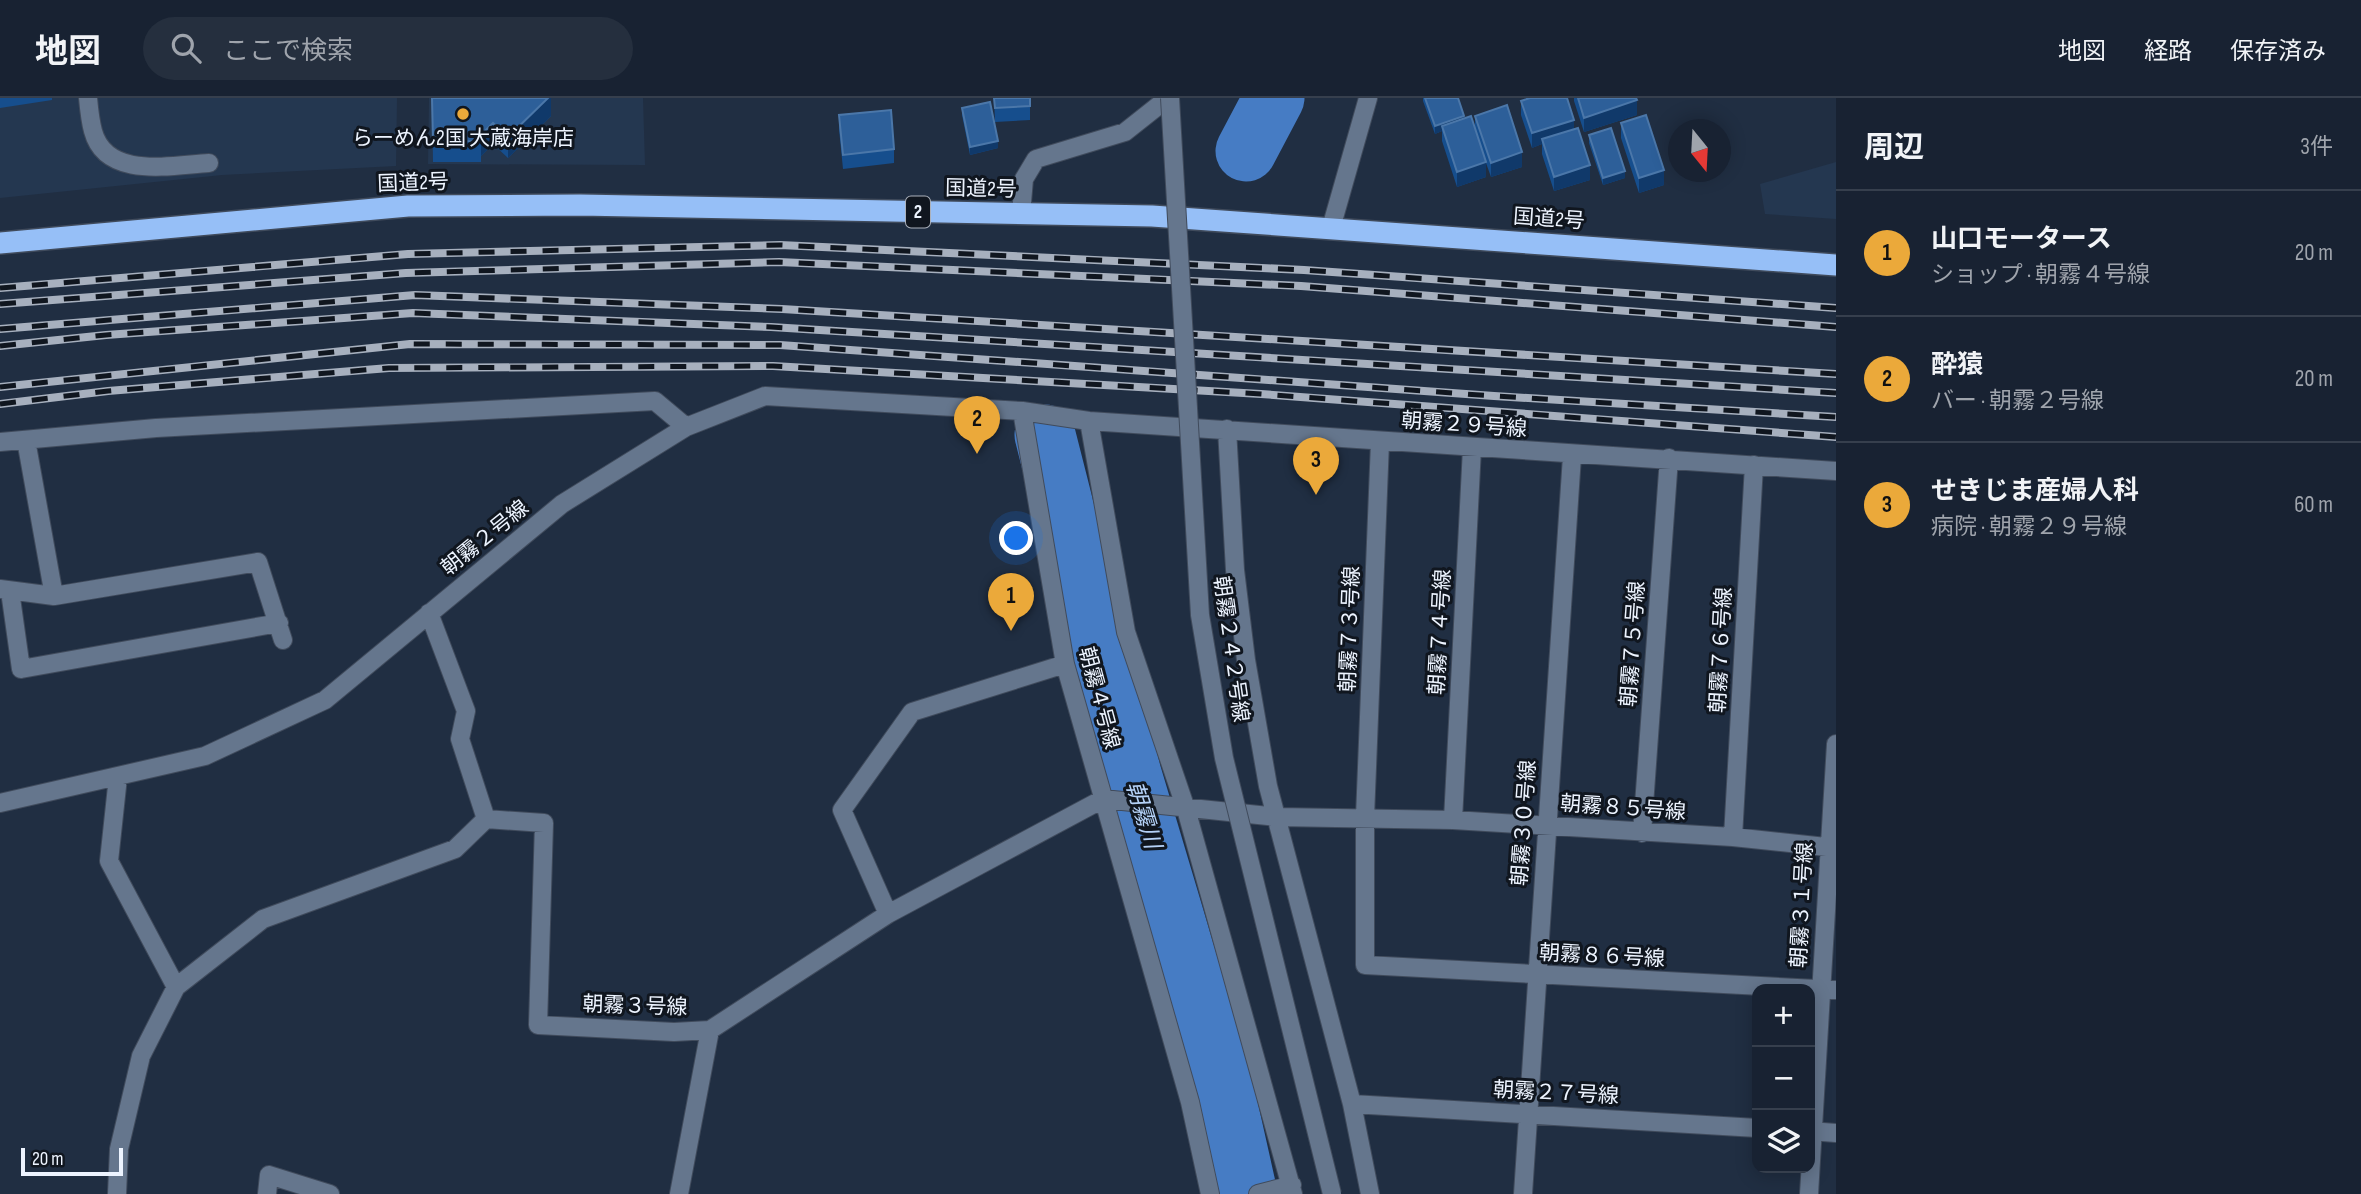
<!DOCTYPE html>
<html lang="ja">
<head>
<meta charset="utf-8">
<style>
  :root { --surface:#182232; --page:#252f3e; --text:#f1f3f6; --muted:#9fa4ac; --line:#363f4d; --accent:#eba93a }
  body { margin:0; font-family:"Sofia Sans Condensed","Noto Sans JP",sans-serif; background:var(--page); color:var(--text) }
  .controls { position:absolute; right:21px; bottom:21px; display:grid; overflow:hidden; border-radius:14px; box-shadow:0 4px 18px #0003 }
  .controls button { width:63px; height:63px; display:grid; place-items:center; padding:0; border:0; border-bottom:2px solid var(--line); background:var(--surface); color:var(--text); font:35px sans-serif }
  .compass { position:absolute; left:1668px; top:21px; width:63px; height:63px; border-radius:50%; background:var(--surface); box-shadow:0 4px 18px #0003; rotate:162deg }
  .scale { position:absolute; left:21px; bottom:18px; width:102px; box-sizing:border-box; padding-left:7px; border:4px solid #edf4ff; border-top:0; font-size:19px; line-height:24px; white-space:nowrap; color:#edf4ff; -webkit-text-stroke:5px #10161f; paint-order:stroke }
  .you { position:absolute; left:1017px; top:441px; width:24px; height:24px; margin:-18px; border:5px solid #fff; border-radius:50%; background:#1a73e8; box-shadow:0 0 0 10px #1a73e833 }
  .badge { display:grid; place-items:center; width:46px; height:46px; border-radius:50%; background:var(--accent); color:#111; font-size:23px; font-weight:700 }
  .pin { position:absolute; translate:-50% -58px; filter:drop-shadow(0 2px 4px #0008) }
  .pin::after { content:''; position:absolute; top:37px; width:24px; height:21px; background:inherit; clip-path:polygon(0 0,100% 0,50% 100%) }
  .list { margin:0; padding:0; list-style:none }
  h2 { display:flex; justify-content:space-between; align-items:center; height:91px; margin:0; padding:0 28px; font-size:30px }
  h2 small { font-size:23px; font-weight:400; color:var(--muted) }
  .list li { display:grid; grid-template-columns:46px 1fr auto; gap:21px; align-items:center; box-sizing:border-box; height:126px; padding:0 28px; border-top:2px solid var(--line) }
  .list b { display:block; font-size:26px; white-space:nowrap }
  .list p { margin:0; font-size:23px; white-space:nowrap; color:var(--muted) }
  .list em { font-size:23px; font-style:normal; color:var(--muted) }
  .icon { flex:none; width:38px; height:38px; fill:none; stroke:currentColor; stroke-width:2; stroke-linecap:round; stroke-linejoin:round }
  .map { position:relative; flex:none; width:1836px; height:1096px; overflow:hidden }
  header { display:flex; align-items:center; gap:42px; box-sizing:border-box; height:98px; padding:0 35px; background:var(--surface); border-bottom:2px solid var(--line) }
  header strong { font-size:33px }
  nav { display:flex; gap:38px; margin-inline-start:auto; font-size:24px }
  .search { width:490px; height:63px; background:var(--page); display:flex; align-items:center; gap:18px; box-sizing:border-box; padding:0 24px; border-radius:38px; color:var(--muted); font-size:26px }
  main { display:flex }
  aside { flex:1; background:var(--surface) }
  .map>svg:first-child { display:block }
  .built { fill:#243750 }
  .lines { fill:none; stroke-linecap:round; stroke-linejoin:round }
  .river { stroke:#467cc4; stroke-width:61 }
  .minor-casing { stroke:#404b5c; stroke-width:20 }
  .highway-casing { stroke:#404b5c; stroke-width:24 }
  .minor { stroke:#65768d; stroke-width:18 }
  .highway { stroke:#96bff7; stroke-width:21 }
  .rail-casing { stroke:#a7b0be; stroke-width:8 }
  .rail { stroke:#10161f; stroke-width:5; stroke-dasharray:16; stroke-linecap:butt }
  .minor-bridge-casing { stroke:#404b5c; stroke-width:20; stroke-linecap:butt }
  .minor-bridge { stroke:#65768d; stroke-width:18 }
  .wall { fill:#164e8d }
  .shaded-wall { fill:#10396a }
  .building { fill:#2d5f99; stroke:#4b77a9; stroke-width:2 }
  .poi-dot { fill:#eba93a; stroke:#10161f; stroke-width:2.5 }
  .labels { text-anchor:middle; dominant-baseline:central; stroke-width:6; stroke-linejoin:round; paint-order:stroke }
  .shield { fill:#10161f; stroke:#abb1bc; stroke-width:2 }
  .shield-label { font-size:19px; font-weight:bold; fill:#edf4ff }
  .poi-label { font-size:21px; fill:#edf4ff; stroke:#10161f }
  .street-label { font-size:21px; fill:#edf4ff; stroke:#10161f }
  .water-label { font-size:23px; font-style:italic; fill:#b4d1f7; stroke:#10161f }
</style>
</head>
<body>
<header>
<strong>地図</strong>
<div class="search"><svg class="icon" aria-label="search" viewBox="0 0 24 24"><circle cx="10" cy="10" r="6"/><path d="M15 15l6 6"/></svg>ここで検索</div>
<nav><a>地図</a><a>経路</a><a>保存済み</a></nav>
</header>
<main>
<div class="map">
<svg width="1836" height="1096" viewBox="0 0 1836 1096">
  <rect width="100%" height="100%" fill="#202e42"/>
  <!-- built -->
  <path class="built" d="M0,0H397L396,68L222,77L0,100Z
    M429,0H643L645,67L428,66Z
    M1836,64V121L1765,116L1760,86Z"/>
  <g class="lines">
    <!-- river -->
    <path class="river" d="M1246,53L1274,0
      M1045,337L1131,676L1219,971L1247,1096"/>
    <defs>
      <path id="minor" d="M88,0C89,11 90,22 93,33C106,82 172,67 209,65
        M1021,116L1024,81L1036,61L1125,34L1168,0
        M1331,130L1368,0
        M1022,313L1065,566L1190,1004L1210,1096
        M1089,323L1126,534L1186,711L1293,1096
        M1227,331L1235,472L1246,562L1268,688L1352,1006L1370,1096
        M26,342L54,498L258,464L283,542
        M0,344L156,330L655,303L686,329
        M1380,344L1365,719V867L1836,892
        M0,491L54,498
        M10,493L21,571L279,525
        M429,515L466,613L460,641L486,721L544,725L538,927L674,934L710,932L888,816L1103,701L1278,719L1453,722L1733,739L1836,750
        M118,679L109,763L176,889L263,821L455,751L486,721
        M0,705L205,658L325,602L562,406L686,329L765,298L1022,313L1089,323L1836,373
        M1453,722L1472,350
        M1642,735L1669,360
        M1733,739L1754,367
        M888,816L842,712L912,614L1065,566
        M1352,1006L1757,1030
        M1810,1033L1836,1035
        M117,1096L119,1051L141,958L176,889
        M267,1096L269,1077L330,1096
        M679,1096L710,932
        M1258,1096L1292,1087
        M1523,1096L1572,358
        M1809,1096L1836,646"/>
      <path id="highway" d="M0,145L408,108L580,107L1152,118L1836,167"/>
    </defs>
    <!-- minor casing -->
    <use href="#minor" class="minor-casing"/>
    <!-- highway casing -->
    <use href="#highway" class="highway-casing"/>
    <!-- minor -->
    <use href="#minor" class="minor"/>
    <!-- highway -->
    <use href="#highway" class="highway"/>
    <defs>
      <path id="rail" d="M0,190L408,156L780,147L1304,172L1836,210
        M0,206L406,175L779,164L1301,188L1836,229
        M0,231L415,197L782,211L1836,276
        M0,248L106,237L413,215L771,229L1836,295
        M0,289L410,246L780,247L1494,298L1836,319
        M0,306L108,293L389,270L773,268L1261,296L1836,339"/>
    </defs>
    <!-- rail casing -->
    <use href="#rail" class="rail-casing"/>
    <!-- rail -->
    <use href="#rail" class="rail"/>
    <defs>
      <path id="minor-bridge" d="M1170,0L1200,517L1224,660L1332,1096"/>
    </defs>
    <!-- minor-bridge casing -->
    <use href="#minor-bridge" class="minor-bridge-casing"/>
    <!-- minor-bridge -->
    <use href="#minor-bridge" class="minor-bridge"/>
  </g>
  <!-- wall -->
  <path class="wall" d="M0,0H52V2L0,10Z
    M432,0H551V18L508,60L493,46L481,58V64H433Z
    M994,0H1030V22L995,24Z
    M1423,0H1458L1464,21L1475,32V18L1522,69L1491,79L1486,65V79L1457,89L1442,43V33L1435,36L1423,3Z
    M1526,0H1567L1574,31L1590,82L1554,93L1542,56V46L1532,50L1521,17V3L1526,1Z
    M1574,0H1636L1637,17L1584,34L1574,3Z
    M962,10L998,50L970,57L962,17Z
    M839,17L894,51V65L843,71L839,31Z
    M1621,25L1664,87L1639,95L1621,40Z
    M1589,37L1625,80L1603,87L1589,45Z"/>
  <!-- shaded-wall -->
  <path class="shaded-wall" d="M548,0H551V18L508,60V39Z
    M1637,2V17L1584,34V20Z
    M1464,18V26L1442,28V33L1435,36V28Z
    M1574,22V36L1542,41V46L1532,50V35Z
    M493,25V46L481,58V37Z
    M998,43V50L970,57V49Z
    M1522,54V69L1491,79V65Z
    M1486,64V79L1457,89V74Z
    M1590,67V82L1554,93V79Z
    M1664,72V87L1639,95V80Z
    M1625,73V80L1603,87V80Z"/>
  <!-- building -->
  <path class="building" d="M432,0H548L508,39L493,25L481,37V43L433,44Z
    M994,0H1030V8L995,10Z
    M1425,0H1458L1464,18L1435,28Z
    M1530,0H1567L1574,22L1532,35L1521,3Z
    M1578,0H1636L1637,2L1584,20Z
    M990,4L998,43L970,49L962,10Z
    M1507,7L1522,54L1491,65L1475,18Z
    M891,12L894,51L843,57L839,17Z
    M1646,17L1664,72L1639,80L1621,25Z
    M1471,18L1486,64L1457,74L1442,28Z
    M1578,30L1590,67L1554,79L1542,41Z
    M1611,30L1625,73L1603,80L1589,37Z"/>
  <!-- markers -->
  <circle class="poi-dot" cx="463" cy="16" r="7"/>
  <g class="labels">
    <!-- shield labels -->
    <rect class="shield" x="906" y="98.5" width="24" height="31" rx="5"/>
    <g class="shield-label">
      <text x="918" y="114">2</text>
    </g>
    <!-- poi labels -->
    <g class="poi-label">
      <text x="463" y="40">らーめん2国 大蔵海岸店</text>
    </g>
    <!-- street labels -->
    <g class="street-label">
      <text transform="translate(413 85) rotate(-2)">国道2号</text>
      <text transform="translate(981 91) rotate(1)">国道2号</text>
      <text transform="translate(1549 121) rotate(4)">国道2号</text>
      <text transform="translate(1464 327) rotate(4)">朝霧２９号線</text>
      <text transform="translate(485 440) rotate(-39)">朝霧２号線</text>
      <text transform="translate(1350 531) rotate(-88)">朝霧７３号線</text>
      <text transform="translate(1440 534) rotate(-87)">朝霧７４号線</text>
      <text transform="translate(1633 546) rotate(-86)">朝霧７５号線</text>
      <text transform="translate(1231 551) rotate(82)">朝霧２４２号線</text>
      <text transform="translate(1721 552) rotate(-87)">朝霧７６号線</text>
      <text transform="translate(1099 600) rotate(75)">朝霧４号線</text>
      <text transform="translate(1623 710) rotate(4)">朝霧８５号線</text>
      <text transform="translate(1524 725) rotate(-86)">朝霧３０号線</text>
      <text transform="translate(1802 807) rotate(-87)">朝霧３１号線</text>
      <text transform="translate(1602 858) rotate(3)">朝霧８６号線</text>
      <text transform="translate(635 908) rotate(2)">朝霧３号線</text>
      <text transform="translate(1556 995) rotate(3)">朝霧２７号線</text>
    </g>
    <!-- water labels -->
    <g class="water-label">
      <text transform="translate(1143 717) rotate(73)">朝霧川</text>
    </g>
  </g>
</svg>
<div class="controls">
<button>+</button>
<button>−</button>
<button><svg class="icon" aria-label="layers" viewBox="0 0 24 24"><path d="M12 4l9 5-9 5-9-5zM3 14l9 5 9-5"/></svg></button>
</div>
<svg class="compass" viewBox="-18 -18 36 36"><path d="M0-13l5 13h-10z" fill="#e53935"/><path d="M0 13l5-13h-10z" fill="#9fa4ac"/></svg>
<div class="scale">20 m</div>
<div class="you"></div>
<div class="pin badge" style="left:1011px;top:533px">1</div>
<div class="pin badge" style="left:977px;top:356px">2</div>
<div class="pin badge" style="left:1316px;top:397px">3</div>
</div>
<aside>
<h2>周辺<small>3件</small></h2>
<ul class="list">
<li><span class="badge">1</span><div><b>山口モータース</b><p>ショップ · 朝霧４号線</p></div><em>20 m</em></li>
<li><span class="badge">2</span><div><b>酔猿</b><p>バー · 朝霧２号線</p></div><em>20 m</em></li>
<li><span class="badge">3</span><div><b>せきじま産婦人科</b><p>病院 · 朝霧２９号線</p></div><em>60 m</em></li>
</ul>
</aside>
</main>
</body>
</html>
